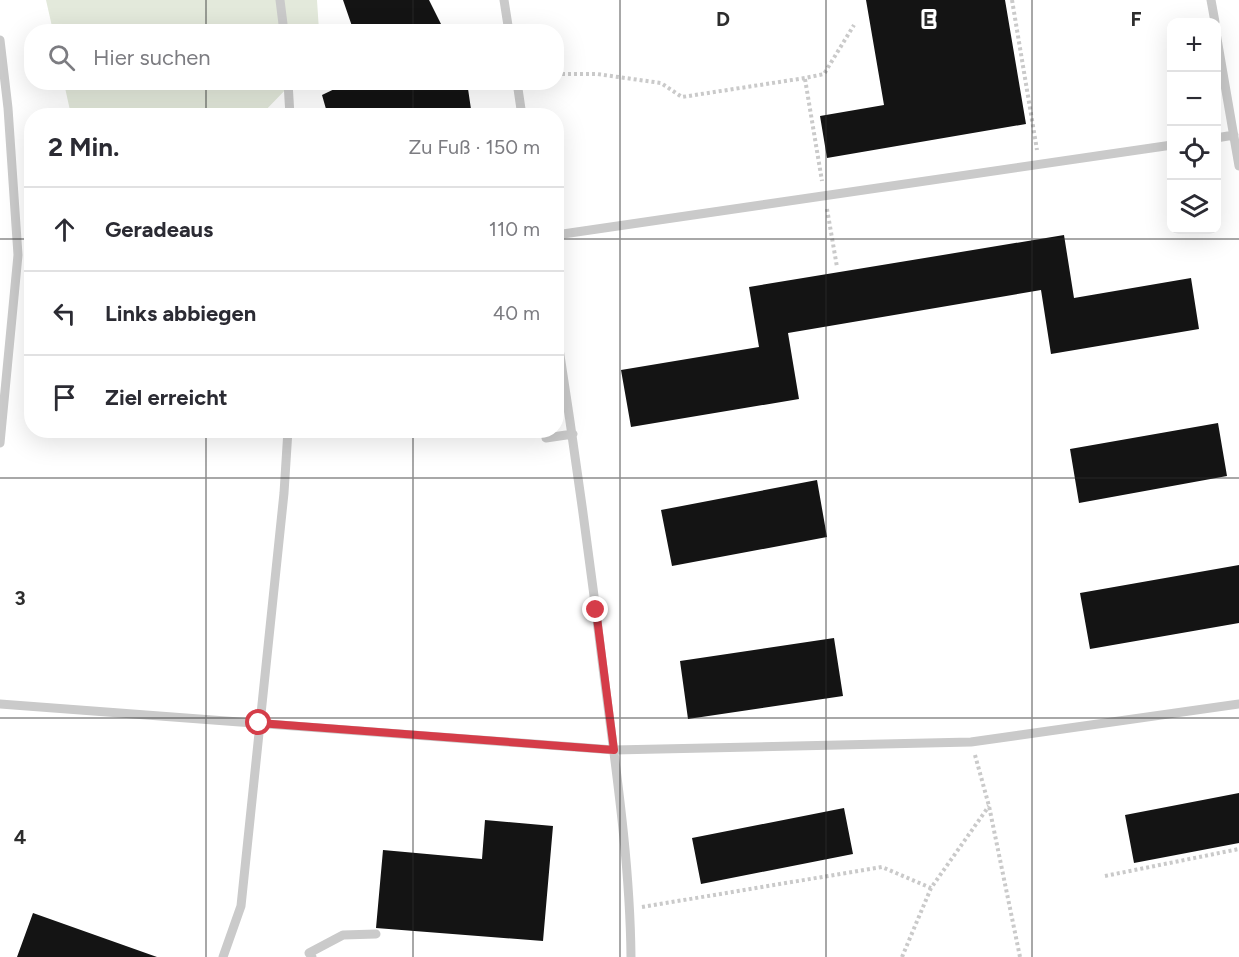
<!DOCTYPE html>
<html lang="de">
<head>
<meta charset="utf-8">
<style>
  :root { --surface:#fff; --page:#f2f2f3; --text:#2b2b33; --muted:#7c7c81; --line:#e1e1e2 }
  body { margin:0; font-family:Figtree,sans-serif; background:var(--page); color:var(--text) }
  .controls { position:absolute; right:18px; top:18px; display:grid; overflow:hidden; border-radius:12px; box-shadow:0 6px 24px #0002 }
  .controls button { width:54px; height:54px; display:grid; place-items:center; padding:0; border:0; border-bottom:2px solid var(--line); background:var(--surface); color:var(--text); font:30px sans-serif }
  .stop { position:absolute; width:18px; height:18px; margin:-14px; border:4px solid #d53d49; border-radius:50%; background:#fff }
  .stop.end { background:#d53d49; border-color:#fff; box-shadow:0 2px 6px #0008 }
  .list { margin:0; padding:0; list-style:none }
  h2 { display:flex; justify-content:space-between; align-items:center; height:78px; margin:0; padding:0 24px; font-size:26px }
  h2 small { font-size:20px; font-weight:400; color:var(--muted) }
  .list li { display:grid; grid-template-columns:39px 1fr auto; gap:18px; align-items:center; box-sizing:border-box; height:84px; padding:0 24px; border-top:2px solid var(--line) }
  .list b { display:block; font-size:22px; white-space:nowrap }
  .list em { font-size:20px; font-style:normal; color:var(--muted) }
  .icon { flex:none; width:33px; height:33px; fill:none; stroke:currentColor; stroke-width:2; stroke-linecap:round; stroke-linejoin:round }
  .map { position:relative; flex:none; width:1239px; height:957px; overflow:hidden }
  .search { position:absolute; background:var(--surface); box-shadow:0 6px 24px #0002; left:24px; top:24px; width:540px; height:66px; display:flex; align-items:center; gap:15px; box-sizing:border-box; padding:0 21px; border-radius:24px; color:var(--muted); font-size:22px }
  .panel { position:absolute; background:var(--surface); box-shadow:0 6px 24px #0002; left:24px; top:108px; width:540px; height:330px; border-radius:24px }
  .map>svg:first-child { display:block }
  .green { fill:#e3e9db }
  .building { fill:#141414 }
  .lines { fill:none; stroke-linecap:round; stroke-linejoin:round }
  .path { stroke:#cacaca; stroke-width:4; stroke-dasharray:3 3; stroke-linecap:butt }
  .service { stroke:#cacaca; stroke-width:9 }
  .route { stroke:#d53d49; stroke-width:8 }
  .grid { fill:none; stroke:#2d2d2d; stroke-width:1.5; stroke-opacity:0.55 }
  .grid-label { font-size:20px; text-anchor:middle; font-weight:bold; fill:#2d2d2d; stroke:#fff; stroke-width:6; stroke-linejoin:round; paint-order:stroke }
</style>
</head>
<body>
<div class="map">
<svg width="1239" height="957" viewBox="0 0 1239 957">
  <rect width="100%" height="100%" fill="#fff"/>
  <!-- green -->
  <path class="green" d="M46,0H317L319,31H53Z
    M64,83H292L260,116L71,115Z"/>
  <!-- building -->
  <path class="building" d="M343,0H429L445,32H354Z
    M866,0H1005L1026,124L827,158L820,116L884,105Z
    M349,82H467L472,116H328L322,95Z
    M1064,235L1074,298L1191,278L1199,329L1051,354L1041,290L788,333L799,399L631,427L621,370L759,347L749,287Z
    M1218,423L1227,476L1079,503L1070,449Z
    M817,480L827,537L672,566L661,510Z
    M1239,565V623L1090,649L1080,593Z
    M834,638L843,696L688,719L680,661Z
    M1239,793V843L1134,863L1125,815Z
    M844,808L853,854L701,884L692,838Z
    M485,820L553,826L543,941L376,928L383,850L482,859Z
    M33,913L157,957H17Z"/>
  <g class="lines">
    <!-- path -->
    <path class="path" d="M1012,0L1037,150
      M556,74H597L661,83L682,97L805,78L824,74L854,25
      M805,79L822,181
      M827,209L837,267
      M975,755L989,806L1020,957
      M1105,876L1239,849
      M642,907L882,867L931,888
      M902,957L931,888L989,806"/>
    <!-- service -->
    <path class="service" d="M280,0L284,32
      M504,0L509,32
      M1211,0L1215,22
      M1216,33L1239,166
      M0,40L8,108L18,255L0,443
      M288,82L290,116
      M517,82L522,116
      M1216,138L1234,135
      M556,235L1172,145
      M556,329C574,444 590,560 604,676C616,769 630,863 631,957
      M546,438L573,434
      M0,704L614,750L971,742L1239,704
      M223,957L241,906L284,493L288,430
      M312,957L309,953L343,935L376,934"/>
  </g>
  <g class="lines">
    <!-- route -->
    <path class="route" d="M259,723L614,750L596,610"/>
  </g>
  <!-- grid -->
  <path class="grid" d="M206,0V32M413,0V32M620,0V957M826,0V957M1032,0V957M206,82V116M413,82V116M0,239H32M556,239H1239M206,430V957M413,430V957M0,478H1239M0,718H1239"/>
  <g class="grid-label">
    <text x="723" y="26">D</text>
    <text x="929" y="26">E</text>
    <text x="1136" y="26">F</text>
    <text x="20" y="605">3</text>
    <text x="20" y="844">4</text>
  </g>
</svg>
<div class="controls">
<button>+</button>
<button>−</button>
<button><svg class="icon" aria-label="locate" viewBox="0 0 24 24"><circle cx="12" cy="12" r="6"/><path d="M12 2v4M12 18v4M2 12h4M18 12h4"/></svg></button>
<button><svg class="icon" aria-label="layers" viewBox="0 0 24 24"><path d="M12 4l9 5-9 5-9-5zM3 14l9 5 9-5"/></svg></button>
</div>
<div class="stop" style="left:259px;top:723px"></div>
<div class="stop end" style="left:596px;top:610px"></div>
<div class="search"><svg class="icon" aria-label="search" viewBox="0 0 24 24"><circle cx="10" cy="10" r="6"/><path d="M15 15l6 6"/></svg>Hier suchen</div>
<section class="panel">
<h2>2 Min.<small>Zu Fuß · 150 m</small></h2>
<ul class="list">
<li><svg class="icon" aria-label="ahead" viewBox="0 0 24 24"><path d="M12 20V5M6 11l6-6 6 6"/></svg><div><b>Geradeaus</b></div><em>110 m</em></li>
<li><svg class="icon" aria-label="left" viewBox="0 0 24 24"><path d="M17 20v-9H6M10 6l-5 5 5 5"/></svg><div><b>Links abbiegen</b></div><em>40 m</em></li>
<li><svg class="icon" aria-label="arrive" viewBox="0 0 24 24"><path d="M6 21V4h12l-3 4 3 4H6"/></svg><div><b>Ziel erreicht</b></div></li>
</ul>
</section>
</div>
</body>
</html>
